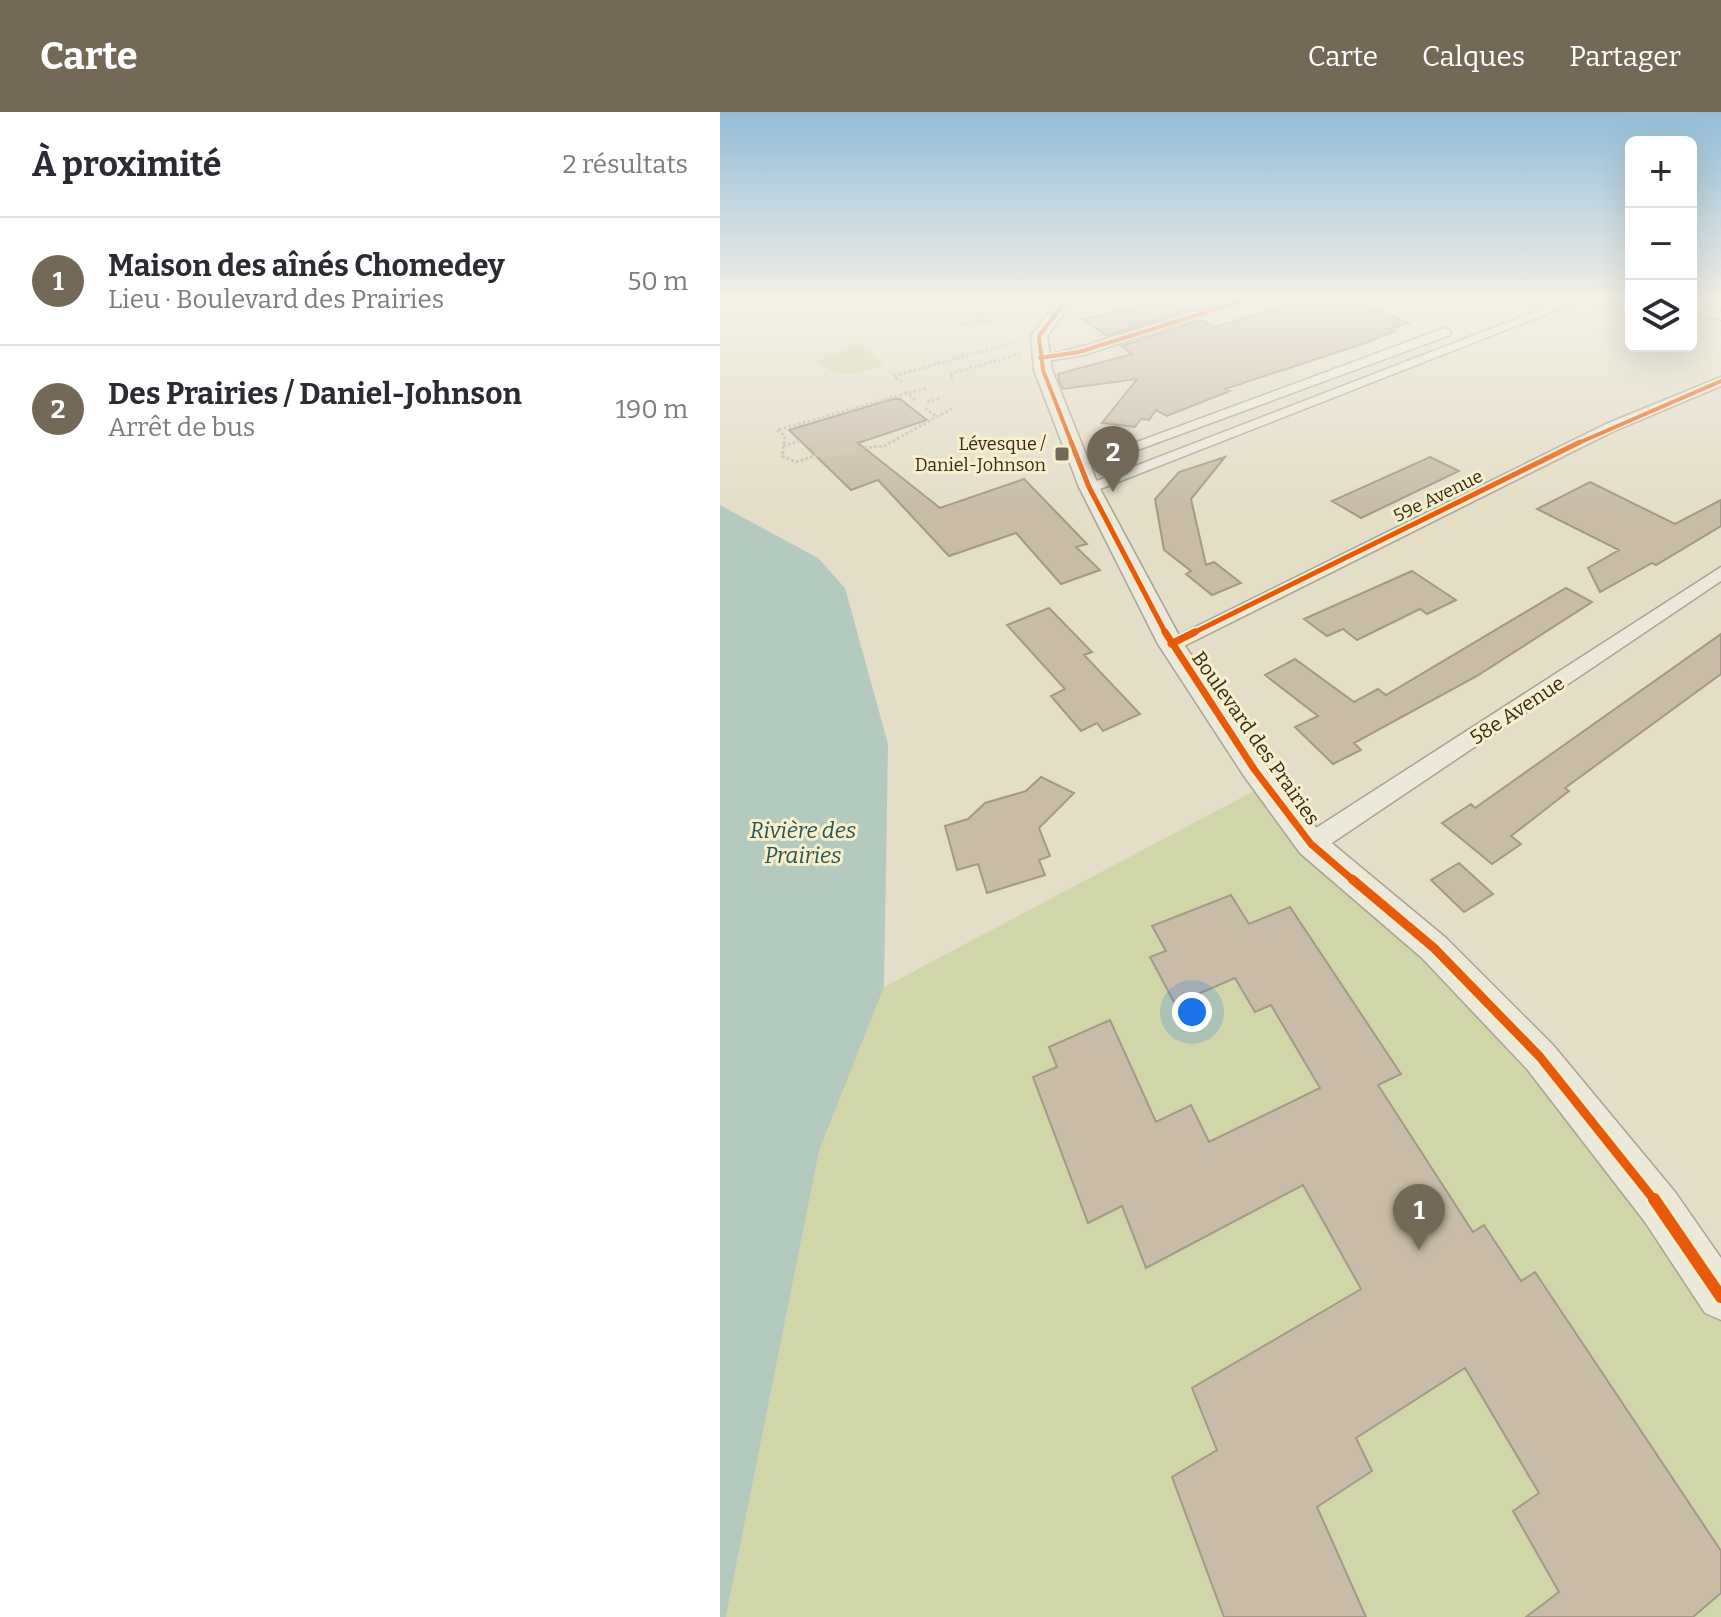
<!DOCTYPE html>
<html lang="fr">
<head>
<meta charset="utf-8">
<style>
  :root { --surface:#fff; --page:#f2f2f3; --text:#2b2b33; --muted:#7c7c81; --line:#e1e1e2; --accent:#746957 }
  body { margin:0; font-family:Bitter,serif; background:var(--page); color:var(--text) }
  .controls { position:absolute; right:24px; top:24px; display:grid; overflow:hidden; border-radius:12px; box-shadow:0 8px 32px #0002 }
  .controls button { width:72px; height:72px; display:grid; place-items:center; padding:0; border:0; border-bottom:2px solid var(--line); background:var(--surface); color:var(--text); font:40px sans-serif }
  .you { position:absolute; left:472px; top:900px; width:28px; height:28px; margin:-20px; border:6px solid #fff; border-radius:50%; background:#1a73e8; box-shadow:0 0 0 12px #1a73e833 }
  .badge { display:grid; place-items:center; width:52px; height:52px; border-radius:50%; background:var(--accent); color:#fff; font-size:26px; font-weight:700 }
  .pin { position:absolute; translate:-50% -66px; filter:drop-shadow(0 2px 4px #0008) }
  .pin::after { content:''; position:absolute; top:42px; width:28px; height:24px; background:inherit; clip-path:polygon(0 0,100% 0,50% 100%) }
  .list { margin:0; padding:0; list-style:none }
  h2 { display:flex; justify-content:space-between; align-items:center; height:104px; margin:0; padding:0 32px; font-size:34px }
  h2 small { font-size:26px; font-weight:400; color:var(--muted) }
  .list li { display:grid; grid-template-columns:52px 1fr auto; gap:24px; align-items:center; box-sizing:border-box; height:128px; padding:0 32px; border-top:2px solid var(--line) }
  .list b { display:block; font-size:30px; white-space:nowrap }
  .list p { margin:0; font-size:26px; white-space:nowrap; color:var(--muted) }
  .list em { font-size:26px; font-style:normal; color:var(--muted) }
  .icon { flex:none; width:44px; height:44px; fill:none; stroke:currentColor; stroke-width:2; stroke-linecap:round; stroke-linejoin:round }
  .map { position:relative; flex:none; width:1001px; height:1505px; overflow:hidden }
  header { display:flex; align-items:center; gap:48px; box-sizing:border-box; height:112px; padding:0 40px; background:var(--accent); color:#fff }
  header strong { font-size:38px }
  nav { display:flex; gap:44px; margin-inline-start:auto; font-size:28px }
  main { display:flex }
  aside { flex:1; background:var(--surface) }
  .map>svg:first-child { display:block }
  .green { fill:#d1d6a9 }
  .water { fill:#b4cabe }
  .building { fill:#c8bca8; stroke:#a49987; stroke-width:2 }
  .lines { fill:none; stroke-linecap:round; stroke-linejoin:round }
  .minor-casing { stroke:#a9a292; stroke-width:3 }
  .tertiary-casing { stroke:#a9a292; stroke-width:3 }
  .path { stroke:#c4bfb1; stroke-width:3; stroke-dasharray:3 2; stroke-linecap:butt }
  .minor { fill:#ece8da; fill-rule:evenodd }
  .tertiary { fill:#ece8da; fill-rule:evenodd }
  .cycleway-far4-casing { stroke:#f8efcb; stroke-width:7 }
  .cycleway-far3-casing { stroke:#f8efcb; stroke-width:8 }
  .cycleway-far2-casing { stroke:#f8efcb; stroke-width:11 }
  .cycleway-far1-casing { stroke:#f8efcb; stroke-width:14 }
  .cycleway-casing { stroke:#f8efcb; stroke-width:17 }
  .cycleway-far4 { stroke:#e8590c; stroke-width:4 }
  .cycleway-far3 { stroke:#e8590c; stroke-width:5 }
  .cycleway-far2 { stroke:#e8590c; stroke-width:7 }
  .cycleway-far1 { stroke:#e8590c; stroke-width:9 }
  .cycleway { stroke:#e8590c; stroke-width:12 }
  .poi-dot { fill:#746957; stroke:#f8efcb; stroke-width:3 }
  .labels { text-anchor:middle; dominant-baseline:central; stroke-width:6; stroke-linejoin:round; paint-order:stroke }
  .far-poi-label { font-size:18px; fill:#372a1a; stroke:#f8efcb; text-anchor:end }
  .far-street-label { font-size:18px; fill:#372a1a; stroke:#f8efcb }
  .street-label { font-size:20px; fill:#372a1a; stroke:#f8efcb }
  .water-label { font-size:22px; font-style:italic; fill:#285658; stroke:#f8efcb }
</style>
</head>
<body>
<header>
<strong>Carte</strong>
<nav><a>Carte</a><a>Calques</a><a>Partager</a></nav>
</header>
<main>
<aside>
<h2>À proximité<small>2 résultats</small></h2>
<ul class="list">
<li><span class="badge">1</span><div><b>Maison des aînés Chomedey</b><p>Lieu · Boulevard des Prairies</p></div><em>50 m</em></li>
<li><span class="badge">2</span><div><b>Des Prairies / Daniel-Johnson</b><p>Arrêt de bus</p></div><em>190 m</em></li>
</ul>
</aside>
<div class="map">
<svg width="1001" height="1505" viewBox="0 0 1001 1505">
  <rect width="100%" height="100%" fill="#e4dec8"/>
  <!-- green -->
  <path class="green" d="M138,232L165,252C136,264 122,269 96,249Z
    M534,679L714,836L1001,1185V1505H6L99,1039L164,875Z"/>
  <!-- water -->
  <path class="water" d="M0,393L98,446L125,476L168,632L164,875L99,1039L6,1505H0Z"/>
  <!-- building -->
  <path class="building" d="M596,185H623L689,211L669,217L675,219L645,231L505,277L510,279L447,304L436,298L429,308L421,307L415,315L382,311L417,267L343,277L339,269L338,262L412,242L401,234L481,208L494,215Z
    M445,188L466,199L387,224L363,207Z
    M173,287H180L207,308L138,331L220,396L304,367L367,432L356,435L380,458L341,472L296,421L229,444L158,368L131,378L69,318Z
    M505,345L471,387L486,453L494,450L521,471L492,483L466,462L471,459L444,438L435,387L459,360Z
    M710,345L739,359L641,406L612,389Z
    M870,370L955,412L1001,388V414L936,453L932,451L880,480L868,456L899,438L817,397Z
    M692,459L736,488L707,502L700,497L637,528L623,517L607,524L584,507Z
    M846,476L872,490L757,564L634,631L641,638L613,652L575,615L598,604L545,563L575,547L634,590L658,577L666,583Z
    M329,496L372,540L364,543L420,602L383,619L377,611L361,619L331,584L345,577L287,513Z
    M1001,522V562L845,676L849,679L791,724L801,732L772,752L722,711L751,692L755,696Z
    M321,665L354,681L319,716L330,744L319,748L325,763L267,781L258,752L237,758L225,714L248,707L265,691L306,679Z
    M739,751L773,782L744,800L711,768Z
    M511,783L529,812L570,795L681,962L658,973L753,1120L764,1113L801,1169L815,1160L1001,1439V1481L973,1505H806L839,1480L793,1399L819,1381L745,1256L636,1326L652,1359L597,1395L646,1505H504L452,1365L497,1338L472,1276L641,1177L583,1073L426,1156L402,1094L368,1111L313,965L337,955L329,935L390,908L436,1010L471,993L489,1030L600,976L551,893L535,900L515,866L455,892L430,845L446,839L432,814Z"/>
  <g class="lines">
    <defs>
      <path id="minor" d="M522,185H541L364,243L320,250L313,246L357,236Z
        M853,185H870L375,379H363L361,375Z
        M971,191L1001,200V208L971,199Z
        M725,216L731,220L730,223L366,357L352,354Z
        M1001,265V274L896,318L458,537L451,538L441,532L886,312Z
        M1001,455V469L600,739L591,742L582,739L578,732L582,725Z"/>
      <path id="tertiary" d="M341,185H356L327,224L332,258L379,375L463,531L544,650L602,723L726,826L833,933L955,1080L1001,1146V1208L985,1201L925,1110L807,957L702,846L580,741L524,664L438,532L359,375L314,258L311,224Z"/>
    </defs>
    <!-- minor casing -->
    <use href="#minor" class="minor-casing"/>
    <!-- tertiary casing -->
    <use href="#tertiary" class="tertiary-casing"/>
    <!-- path -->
    <path class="path" d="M258,200L265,204L257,208L263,209
      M251,209L252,205L272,199
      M239,213L285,207
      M231,268L233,264L229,262L300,242
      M182,270L174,264L296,230
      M206,276L57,318L65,324L62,344L76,350L113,338L164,334L233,296
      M185,280L197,289
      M207,290L220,286
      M205,296L217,305
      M63,334L80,329"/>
    <!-- minor -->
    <use href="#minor" class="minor"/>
    <!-- tertiary -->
    <use href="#tertiary" class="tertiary"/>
    <defs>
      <path id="cycleway-far4" d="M349,185L319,224L323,258L352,332
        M320,246L359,240L535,185
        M856,332L1001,269"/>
      <path id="cycleway-far3" d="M351,330L369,375L446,522
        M471,522L860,330"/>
      <path id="cycleway-far2" d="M445,520L534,657L591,732L634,769
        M451,532L475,520"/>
      <path id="cycleway-far1" d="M632,767L714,836L820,945L935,1089"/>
      <path id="cycleway" d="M934,1087L1001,1185"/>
    </defs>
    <!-- cycleway-far4 casing -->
    <use href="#cycleway-far4" class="cycleway-far4-casing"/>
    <!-- cycleway-far3 casing -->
    <use href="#cycleway-far3" class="cycleway-far3-casing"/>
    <!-- cycleway-far2 casing -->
    <use href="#cycleway-far2" class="cycleway-far2-casing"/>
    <!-- cycleway-far1 casing -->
    <use href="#cycleway-far1" class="cycleway-far1-casing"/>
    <!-- cycleway casing -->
    <use href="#cycleway" class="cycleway-casing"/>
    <!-- cycleway-far4 -->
    <use href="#cycleway-far4" class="cycleway-far4"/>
    <!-- cycleway-far3 -->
    <use href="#cycleway-far3" class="cycleway-far3"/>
    <!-- cycleway-far2 -->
    <use href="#cycleway-far2" class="cycleway-far2"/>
    <!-- cycleway-far1 -->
    <use href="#cycleway-far1" class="cycleway-far1"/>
    <!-- cycleway -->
    <use href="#cycleway" class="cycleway"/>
  </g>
  <!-- sky -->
  <linearGradient id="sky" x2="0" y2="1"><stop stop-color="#93bdd7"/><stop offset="0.47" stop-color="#f3f0e6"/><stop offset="1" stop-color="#f3f0e6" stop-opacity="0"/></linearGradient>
  <rect width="1001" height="396" fill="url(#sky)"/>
  <!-- markers -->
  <rect class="poi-dot" x="334" y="334" width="16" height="16" rx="4"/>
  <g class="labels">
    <!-- far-poi labels -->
    <g class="far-poi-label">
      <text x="326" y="332">Lévesque /<tspan x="326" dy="21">Daniel-Johnson</tspan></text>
    </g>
    <!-- far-street labels -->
    <g class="far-street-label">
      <text transform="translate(718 384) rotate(-26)">59e Avenue</text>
    </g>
    <!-- street labels -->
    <g class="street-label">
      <text transform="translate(797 598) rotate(-33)">58e Avenue</text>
      <text transform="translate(536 626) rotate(55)">Boulevard des Prairies</text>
    </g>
    <!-- water labels -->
    <g class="water-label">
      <text x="83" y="718">Rivière des<tspan x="83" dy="25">Prairies</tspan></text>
    </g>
  </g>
</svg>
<div class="controls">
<button>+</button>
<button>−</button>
<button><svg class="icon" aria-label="layers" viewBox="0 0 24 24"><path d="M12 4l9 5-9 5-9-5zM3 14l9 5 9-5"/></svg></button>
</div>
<div class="you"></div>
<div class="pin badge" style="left:699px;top:1138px">1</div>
<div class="pin badge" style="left:393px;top:380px">2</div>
</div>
</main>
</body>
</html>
